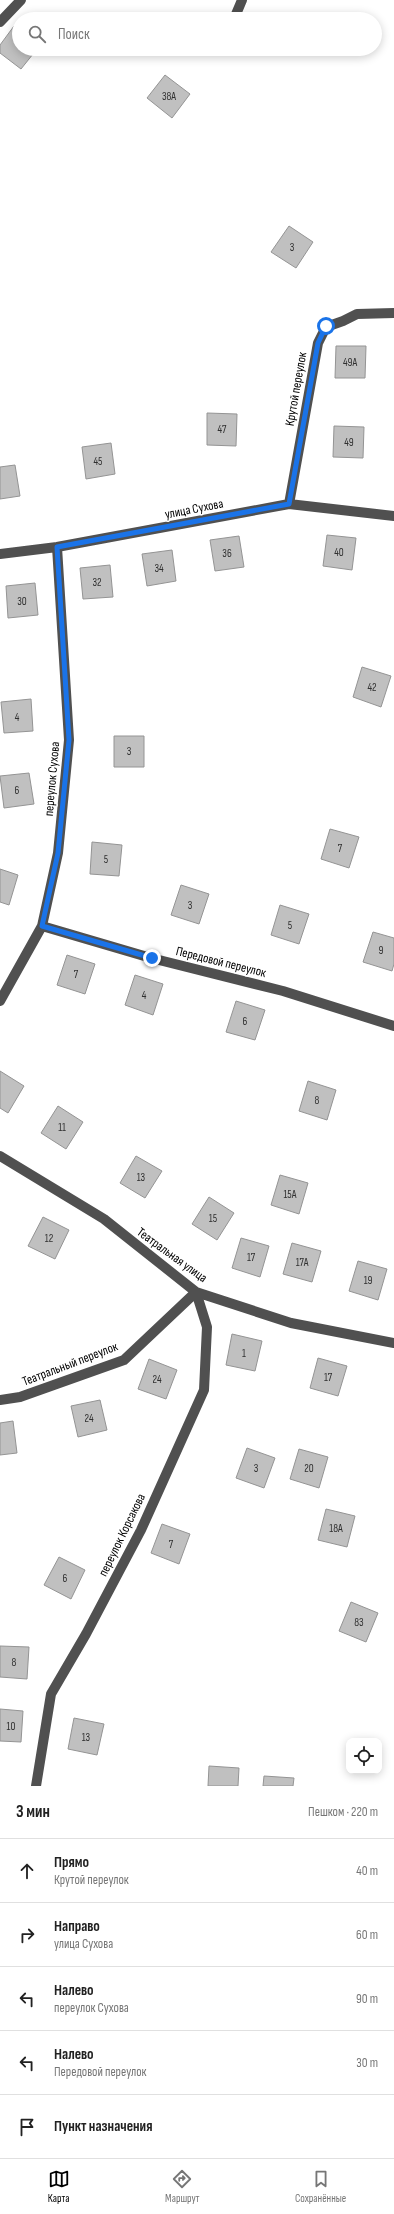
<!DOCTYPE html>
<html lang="ru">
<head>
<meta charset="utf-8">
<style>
  :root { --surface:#fff; --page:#f2f2f2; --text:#222; --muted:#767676; --line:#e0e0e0; --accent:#000 }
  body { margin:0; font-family:"Sofia Sans Condensed",sans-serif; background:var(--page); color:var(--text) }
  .controls { position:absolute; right:12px; bottom:12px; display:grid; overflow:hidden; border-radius:8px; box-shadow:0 2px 10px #0003 }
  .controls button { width:36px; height:36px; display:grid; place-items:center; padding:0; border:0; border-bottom:1px solid var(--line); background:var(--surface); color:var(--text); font:20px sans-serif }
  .stop { position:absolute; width:12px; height:12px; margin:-9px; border:3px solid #1a73e8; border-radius:50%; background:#fff }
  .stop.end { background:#1a73e8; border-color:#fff; box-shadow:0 1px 4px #0008 }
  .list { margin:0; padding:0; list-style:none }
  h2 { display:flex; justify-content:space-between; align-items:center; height:52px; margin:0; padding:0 16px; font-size:17px }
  h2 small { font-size:13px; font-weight:400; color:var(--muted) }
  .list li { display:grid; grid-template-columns:26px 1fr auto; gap:12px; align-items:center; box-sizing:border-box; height:64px; padding:0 16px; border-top:1px solid var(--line) }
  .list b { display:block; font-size:15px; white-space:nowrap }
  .list p { margin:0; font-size:13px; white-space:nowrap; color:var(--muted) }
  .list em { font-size:13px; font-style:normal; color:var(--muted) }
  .icon { flex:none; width:22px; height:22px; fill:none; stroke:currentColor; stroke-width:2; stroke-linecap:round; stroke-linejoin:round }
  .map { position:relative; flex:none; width:394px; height:1786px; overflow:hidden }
  .search { position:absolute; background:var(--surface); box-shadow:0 2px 10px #0003; left:12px; right:12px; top:12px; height:44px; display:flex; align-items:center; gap:10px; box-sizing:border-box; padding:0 14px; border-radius:22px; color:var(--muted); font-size:15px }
  .sheet { height:372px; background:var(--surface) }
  nav { display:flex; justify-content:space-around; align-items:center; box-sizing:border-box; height:56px; border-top:1px solid var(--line); background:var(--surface); font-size:11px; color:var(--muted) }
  nav a { display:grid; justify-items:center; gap:2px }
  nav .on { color:var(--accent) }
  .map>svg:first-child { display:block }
  .building { fill:#c0c0c0; stroke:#949494 }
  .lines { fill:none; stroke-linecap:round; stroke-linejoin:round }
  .minor { stroke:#505050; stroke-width:10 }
  .route { stroke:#1a73e8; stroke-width:5 }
  .labels { text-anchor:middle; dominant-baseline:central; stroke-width:3; stroke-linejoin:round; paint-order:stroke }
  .number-label { font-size:11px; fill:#303030 }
  .street-label { font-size:13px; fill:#000; stroke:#fff }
</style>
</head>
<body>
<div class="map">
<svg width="394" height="1786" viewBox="0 0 394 1786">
  <rect width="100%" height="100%" fill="#fff"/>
  <!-- building -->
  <path class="building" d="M14,26L19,30V49H37L21,69L0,53V45Z
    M165,75L190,94L172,118L147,98Z
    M289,226L313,242L296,268L271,252Z
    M336,346H366L365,378H335Z
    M207,413L237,414L236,446L207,445Z
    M334,426L364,427L363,458L333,457Z
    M111,443L115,474L86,479L82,447Z
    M15,465L20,496L0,499V467Z
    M327,535L356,538L352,570L323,566Z
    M239,536L244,567L215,571L210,540Z
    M172,550L176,581L147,586L142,554Z
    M110,565L113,597L83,599L80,568Z
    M35,583L38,615L8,618L6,586Z
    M362,667L391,676L381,707L353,697Z
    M31,699L33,731L4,733L1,702Z
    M114,736H144V767H114Z
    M29,773L34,804L4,808L0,776Z
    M330,829L359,837L349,868L321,859Z
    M92,842L122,845L119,876L90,874Z
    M0,869L18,875L9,905L0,902Z
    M181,885L209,894L199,924L171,915Z
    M280,905L309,914L299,944L271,935Z
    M373,932L394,938V964L392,971L363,962Z
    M67,955L95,964L85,994L57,985Z
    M135,975L163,984L153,1015L125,1005Z
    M236,1001L265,1010L255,1040L226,1032Z
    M0,1071L24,1086L8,1113L0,1108Z
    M308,1081L336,1090L327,1120L299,1111Z
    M58,1106L83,1122L66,1149L41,1133Z
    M136,1156L162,1171L145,1198L120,1183Z
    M280,1175L308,1183L299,1214L271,1205Z
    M209,1197L234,1213L217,1240L192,1224Z
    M43,1217L69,1230L55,1259L28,1246Z
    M241,1238L269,1246L260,1277L232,1268Z
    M292,1243L321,1251L312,1282L283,1274Z
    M358,1261L387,1269L378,1300L349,1291Z
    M232,1334L262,1341L255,1371L226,1365Z
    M318,1358L347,1366L338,1396L310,1388Z
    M149,1359L177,1370L166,1399L138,1389Z
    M100,1400L107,1430L78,1437L71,1406Z
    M13,1421L17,1453L0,1455V1423Z
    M247,1448L275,1458L264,1488L236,1478Z
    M299,1449L328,1457L319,1488L290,1479Z
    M326,1509L355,1516L347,1547L318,1540Z
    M162,1524L190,1534L179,1564L151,1553Z
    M59,1557L85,1570L71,1599L44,1585Z
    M351,1602L378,1613L366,1642L339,1631Z
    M0,1646L29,1647L27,1679L0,1677Z
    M0,1709L23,1711L21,1742L0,1741Z
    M74,1718L104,1724L97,1755L68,1749Z
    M209,1766L239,1768L238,1786H208Z
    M264,1776L294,1778L293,1786H263Z"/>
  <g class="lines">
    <!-- minor -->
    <path class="minor" d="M234,19L242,0
      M0,22L21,0
      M289,504L318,343L326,327L343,321L357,314L394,313
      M0,554L57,547L289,504L394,516
      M42,926L151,958L283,991L394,1026
      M0,1001L42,926L58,853L69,740L57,547
      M0,1156L104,1219L196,1292L291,1323L394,1343
      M0,1400L20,1397L124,1360L196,1292L207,1327L204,1390L141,1530L86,1634L51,1694L36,1786"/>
  </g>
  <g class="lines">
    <!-- route -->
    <path class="route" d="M152,958L42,926L58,853L69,740L57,547L289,504L318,343L326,326"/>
  </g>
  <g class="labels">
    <!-- number labels -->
    <g class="number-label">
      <text x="169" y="96">38А</text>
      <text x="292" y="247">3</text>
      <text x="350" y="362">49А</text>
      <text x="222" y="429">47</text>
      <text x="349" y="442">49</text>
      <text x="98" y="461">45</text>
      <text x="339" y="552">40</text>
      <text x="227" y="553">36</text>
      <text x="159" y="568">34</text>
      <text x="97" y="582">32</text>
      <text x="22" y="601">30</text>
      <text x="372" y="687">42</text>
      <text x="17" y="717">4</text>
      <text x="129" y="751">3</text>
      <text x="17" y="790">6</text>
      <text x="340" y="848">7</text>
      <text x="106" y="859">5</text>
      <text x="190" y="905">3</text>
      <text x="290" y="925">5</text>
      <text x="381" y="950">9</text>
      <text x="76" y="974">7</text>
      <text x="144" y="995">4</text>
      <text x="245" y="1021">6</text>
      <text x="317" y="1100">8</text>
      <text x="62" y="1127">11</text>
      <text x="141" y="1177">13</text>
      <text x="290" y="1194">15А</text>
      <text x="213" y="1218">15</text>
      <text x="49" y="1238">12</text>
      <text x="251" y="1257">17</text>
      <text x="302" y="1262">17А</text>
      <text x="368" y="1280">19</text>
      <text x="244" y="1353">1</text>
      <text x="328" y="1377">17</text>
      <text x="157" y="1379">24</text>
      <text x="89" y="1418">24</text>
      <text x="256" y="1468">3</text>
      <text x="309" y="1468">20</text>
      <text x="336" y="1528">18А</text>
      <text x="171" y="1544">7</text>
      <text x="65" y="1578">6</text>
      <text x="359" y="1622">83</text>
      <text x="14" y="1662">8</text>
      <text x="11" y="1726">10</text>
      <text x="86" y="1737">13</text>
    </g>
    <!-- street labels -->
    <g class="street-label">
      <text transform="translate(296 389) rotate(-80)">Крутой переулок</text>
      <text transform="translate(194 509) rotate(-11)">улица Сухова</text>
      <text transform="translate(52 779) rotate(-85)">переулок Сухова</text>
      <text transform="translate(221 962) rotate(14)">Передовой переулок</text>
      <text transform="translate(172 1255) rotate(36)">Театральная улица</text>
      <text transform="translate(70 1364) rotate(-21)">Театральный переулок</text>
      <text transform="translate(122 1535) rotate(-64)">переулок Корсакова</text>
    </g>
  </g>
</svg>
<div class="controls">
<button><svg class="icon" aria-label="locate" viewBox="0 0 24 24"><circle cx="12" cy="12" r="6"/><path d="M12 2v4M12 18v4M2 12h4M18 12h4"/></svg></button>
</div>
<div class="stop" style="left:326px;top:326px"></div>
<div class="stop end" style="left:152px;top:958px"></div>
<div class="search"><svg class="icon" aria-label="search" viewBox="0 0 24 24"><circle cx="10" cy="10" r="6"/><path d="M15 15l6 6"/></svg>Поиск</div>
</div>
<section class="sheet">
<h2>3 мин<small>Пешком · 220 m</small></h2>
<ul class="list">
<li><svg class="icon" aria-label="ahead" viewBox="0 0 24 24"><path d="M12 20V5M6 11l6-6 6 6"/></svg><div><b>Прямо</b><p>Крутой переулок</p></div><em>40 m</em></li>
<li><svg class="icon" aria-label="right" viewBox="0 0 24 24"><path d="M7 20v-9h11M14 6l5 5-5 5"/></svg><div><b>Направо</b><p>улица Сухова</p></div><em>60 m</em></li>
<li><svg class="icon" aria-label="left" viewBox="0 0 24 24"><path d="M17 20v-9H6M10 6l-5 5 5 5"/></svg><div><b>Налево</b><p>переулок Сухова</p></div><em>90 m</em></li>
<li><svg class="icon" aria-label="left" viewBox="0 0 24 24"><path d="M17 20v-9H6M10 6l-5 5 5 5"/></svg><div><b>Налево</b><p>Передовой переулок</p></div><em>30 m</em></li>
<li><svg class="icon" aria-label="arrive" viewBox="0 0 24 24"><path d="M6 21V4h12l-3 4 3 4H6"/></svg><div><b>Пункт назначения</b></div></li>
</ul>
</section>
<nav>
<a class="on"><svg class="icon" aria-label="map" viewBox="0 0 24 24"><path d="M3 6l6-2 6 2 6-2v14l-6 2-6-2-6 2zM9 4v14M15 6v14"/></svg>Карта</a>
<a><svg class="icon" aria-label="directions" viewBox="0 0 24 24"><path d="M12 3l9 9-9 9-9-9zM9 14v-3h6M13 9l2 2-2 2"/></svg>Маршрут</a>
<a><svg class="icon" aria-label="saved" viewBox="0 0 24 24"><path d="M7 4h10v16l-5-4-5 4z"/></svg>Сохранённые</a>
</nav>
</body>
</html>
